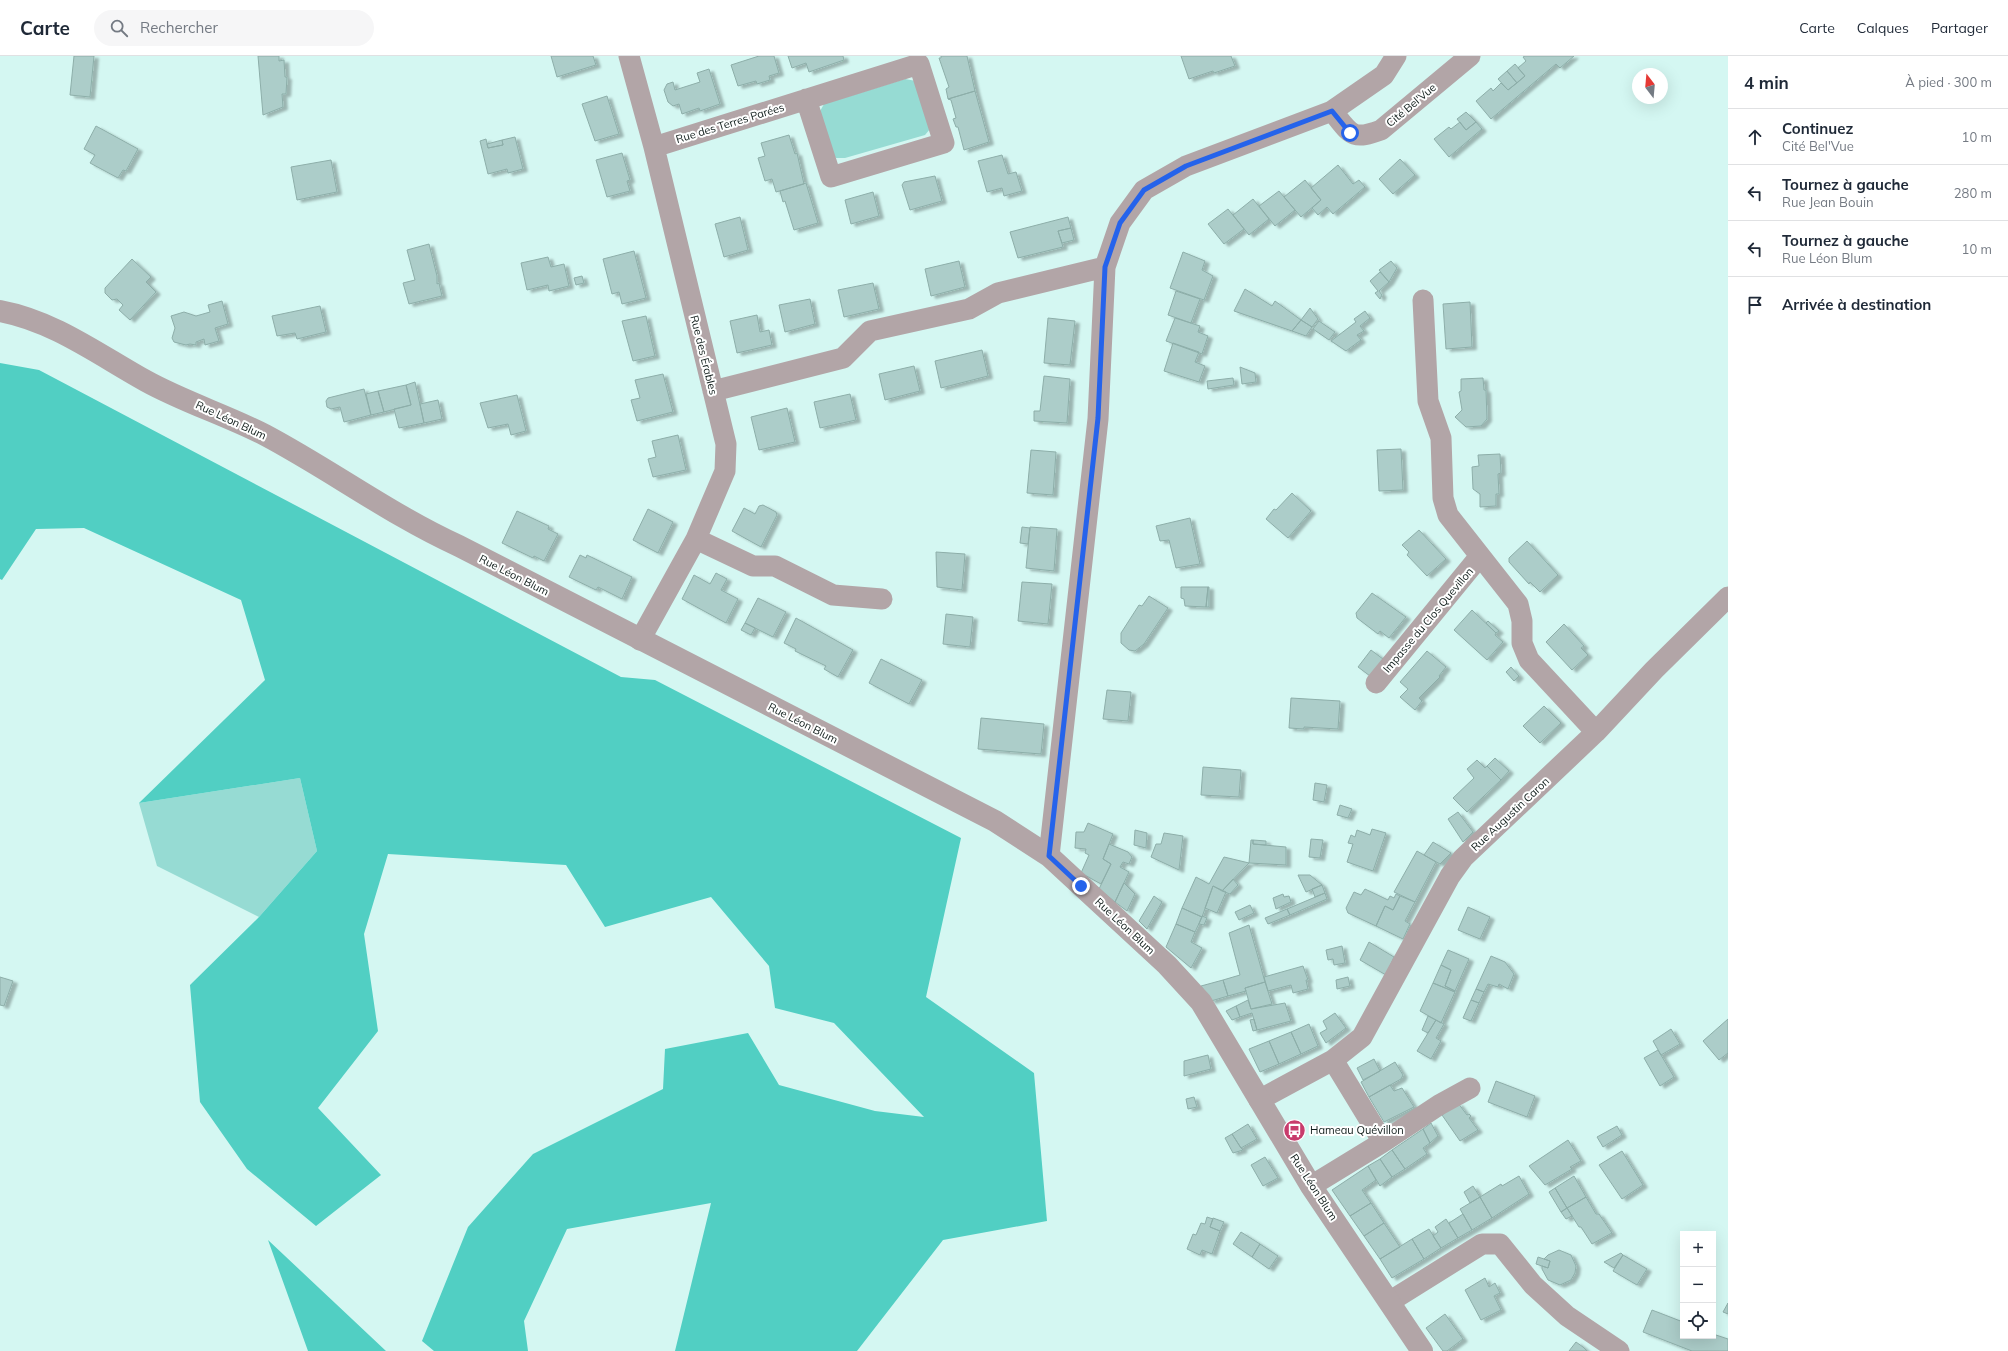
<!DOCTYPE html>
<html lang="fr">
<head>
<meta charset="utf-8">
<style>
  :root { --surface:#fff; --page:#f6f6f7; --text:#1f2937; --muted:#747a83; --line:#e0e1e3 }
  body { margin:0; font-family:Mulish,sans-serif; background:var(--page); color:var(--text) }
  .controls { position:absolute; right:12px; bottom:12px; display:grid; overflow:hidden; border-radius:0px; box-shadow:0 4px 16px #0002 }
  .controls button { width:36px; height:36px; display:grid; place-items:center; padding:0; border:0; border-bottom:1px solid var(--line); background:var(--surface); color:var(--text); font:20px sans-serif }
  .compass { position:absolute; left:1632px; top:12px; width:36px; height:36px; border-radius:50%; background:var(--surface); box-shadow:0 4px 16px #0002; rotate:344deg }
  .stop { position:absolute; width:12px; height:12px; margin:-9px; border:3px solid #2563eb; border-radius:50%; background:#fff }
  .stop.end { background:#2563eb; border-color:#fff; box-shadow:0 1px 4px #0008 }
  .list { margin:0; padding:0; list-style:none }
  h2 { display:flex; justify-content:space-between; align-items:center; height:52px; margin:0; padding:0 16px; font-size:17px }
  h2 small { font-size:13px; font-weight:400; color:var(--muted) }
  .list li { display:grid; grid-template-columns:26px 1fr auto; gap:12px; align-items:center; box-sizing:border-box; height:56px; padding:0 16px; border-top:1px solid var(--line) }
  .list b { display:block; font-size:15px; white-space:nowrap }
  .list p { margin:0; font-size:13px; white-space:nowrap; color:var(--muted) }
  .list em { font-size:13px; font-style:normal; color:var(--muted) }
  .icon { flex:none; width:22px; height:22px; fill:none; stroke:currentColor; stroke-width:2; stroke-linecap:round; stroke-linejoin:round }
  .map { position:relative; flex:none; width:1728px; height:1295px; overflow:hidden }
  header { display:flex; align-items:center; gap:24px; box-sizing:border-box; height:56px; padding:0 20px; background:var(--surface); border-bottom:1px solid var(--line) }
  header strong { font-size:19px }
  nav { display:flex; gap:22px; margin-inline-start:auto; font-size:14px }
  .search { width:280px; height:36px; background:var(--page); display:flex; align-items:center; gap:10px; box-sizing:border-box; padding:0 14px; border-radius:22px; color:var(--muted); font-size:15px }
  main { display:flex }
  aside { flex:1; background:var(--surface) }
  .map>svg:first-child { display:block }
  .green { fill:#96dbd3 }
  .forest { fill:#51cfc3 }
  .building { fill:#accdc9; stroke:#8daea9; filter:url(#shadow) }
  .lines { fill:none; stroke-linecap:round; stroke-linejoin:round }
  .minor { stroke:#b2a5a7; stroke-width:21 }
  .tertiary { stroke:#b2a5a7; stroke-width:22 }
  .route { stroke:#2563eb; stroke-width:5 }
  .labels { text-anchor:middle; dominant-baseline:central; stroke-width:4; stroke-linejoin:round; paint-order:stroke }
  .street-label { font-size:11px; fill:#0f1c1a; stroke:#fff }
  .poi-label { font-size:11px; fill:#0f1c1a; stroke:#fff; text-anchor:start }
</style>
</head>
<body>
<header>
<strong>Carte</strong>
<div class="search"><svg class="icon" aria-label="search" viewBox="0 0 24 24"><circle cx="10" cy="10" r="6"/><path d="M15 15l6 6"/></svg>Rechercher</div>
<nav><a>Carte</a><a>Calques</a><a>Partager</a></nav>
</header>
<main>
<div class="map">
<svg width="1728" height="1295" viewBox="0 0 1728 1295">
  <defs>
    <filter id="shadow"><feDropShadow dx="4.5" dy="2.5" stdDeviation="1" flood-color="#0004"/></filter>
  </defs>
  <rect width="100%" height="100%" fill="#d4f7f2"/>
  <!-- green -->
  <path class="green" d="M905,23L916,25L930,73L925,79L845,102H836L832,98L819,57L824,48Z
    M300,722L317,795L259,861L157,810L139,747Z"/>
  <!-- forest -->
  <path class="forest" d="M0,307L39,314L621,621L655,624L961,782L926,941L1034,1017L1047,1165L943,1184L857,1295H675L711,1147L567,1173L524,1265L528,1295H434L422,1285L468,1171L533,1098L663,1033L665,993L748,977L779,1029L875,1055L924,1061L834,967L775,952L769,910L711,841L605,871L566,809L388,798L364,878L378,975L318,1052L381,1119L316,1170L247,1113L200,1046L190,929L259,861L317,795L300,722L139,747L265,624L241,544L84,472L36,473L2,524L0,523Z
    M268,1184L386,1295H308Z"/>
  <!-- building -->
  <path class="building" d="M74,0H94L90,41L70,39Z
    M258,0H279V5L284,4L285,21H287L286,38H282L283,51L263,59Z
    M551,0H593L596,9L557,21Z
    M759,0H774L779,17L769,20L770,24L757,28L756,25L738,30L731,9Z
    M788,0H843L844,4L809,16L806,7L792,12Z
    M941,0H967L975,35L948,43L946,33L949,31L939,2H941Z
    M1181,0H1231L1235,10L1214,17L1213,15L1189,23Z
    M1525,0H1574L1560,12L1556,8L1491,63L1476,45L1491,32L1493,35L1501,27L1508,34L1525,20L1518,12L1526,5L1523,1Z
    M1515,8L1525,20L1517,27L1507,15Z
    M709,13L720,48L700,55L699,52L682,58L679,48L673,50L668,46L664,34L667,28L673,26L675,34L700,26L697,17Z
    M1507,15L1517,27L1508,34L1498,23Z
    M975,35L989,86L964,94L958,71H956L953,63L956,62L951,44L948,43Z
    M607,40L619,78L595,85L582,48Z
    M1466,56L1476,66L1466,74L1457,63Z
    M1460,66L1466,74L1476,66L1482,73L1449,101L1434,83L1449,71L1451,73Z
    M96,70L138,93L126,115L123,114L118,122L90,107L95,99L84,93Z
    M789,79L795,98L797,97L804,128L776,136L772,123L765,125L758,102L765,100L761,87Z
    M515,81L523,113L508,117L507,113L488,118L480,85L486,83L488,92L503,89L502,84Z
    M502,84L503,89L488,92L487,88Z
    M622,97L630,124L627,125L630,135L607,141L596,104Z
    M1002,99L1008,118L1016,116L1022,135L1004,140L1002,132L987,136L978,105Z
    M1400,103L1415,119L1393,138L1379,123Z
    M331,104L337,136L297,144L291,111Z
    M1338,109L1353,128L1359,124L1365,131L1333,158L1327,151L1318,159L1312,152L1321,144L1311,132Z
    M935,120L942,145L910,154L902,129L904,126Z
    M1305,124L1321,144L1301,161L1284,141Z
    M806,127L818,167L794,174L785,145L783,146L780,135Z
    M1279,135L1295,154L1275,170L1259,150Z
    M873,136L879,160L851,168L845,144Z
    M1253,143L1269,163L1249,179L1233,159Z
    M1228,153L1244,173L1224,188L1208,168Z
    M740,161L748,194L724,201L715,168Z
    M1068,161L1071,172L1058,175L1063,191L1018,202L1010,176Z
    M1071,172L1074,184L1062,187L1058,175Z
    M429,188L437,220V228L439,227L442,240L409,248L403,227L415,224L407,194Z
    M634,195L646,242L622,248L619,236L612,238L603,203Z
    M1183,196L1205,205L1202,214L1213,220L1204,244L1170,232Z
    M548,201L551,211L564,208L569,230L549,235L548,229L527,234L521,207Z
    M132,203L151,221L146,226L156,236L130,264L119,254L123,249L117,243L112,244L105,237V232Z
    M959,205L965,231L931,240L925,213Z
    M1391,205L1397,212L1389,226L1379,214Z
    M1380,216L1389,226L1379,235L1382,239L1380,243L1375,237L1378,235L1370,225Z
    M582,220L584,227L576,229L574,222Z
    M873,227L879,253L844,261L838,234Z
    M1245,233L1272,250L1275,245L1301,264L1292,275L1234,255Z
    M1176,235L1200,243L1191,267L1168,259Z
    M810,243L815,268L785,276L779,249Z
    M222,245L228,268L215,272L219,285L205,289L204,283L196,286V289L190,288L186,289L174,286L172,282L175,272L171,260L184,256L196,260L210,256L208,249Z
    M1470,246L1472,291L1446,293L1443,248Z
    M320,250L326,276L297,283L295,277L277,280L272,260Z
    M1310,252L1318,263L1312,271L1301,264Z
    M1365,255L1370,262L1360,270L1364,275L1357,279L1361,284L1346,295L1331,285L1356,266L1354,263Z
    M757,259L760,276L769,274L772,289L737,297L730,265Z
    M646,260L655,300L633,305L622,265Z
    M1048,262L1075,265L1070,309L1044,307Z
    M1175,262L1200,270L1198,276L1208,280L1202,298L1166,285Z
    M1301,264L1312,271L1306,280L1292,275Z
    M1319,265L1335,276L1329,284L1313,273Z
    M1173,287L1199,296L1195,306L1205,310L1199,326L1164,315Z
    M982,294L988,320L941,332L935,305Z
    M914,310L920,335L885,344L879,318Z
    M1240,311L1255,317L1256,326L1242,328Z
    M663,318L673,356L637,365L631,344L640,342L635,324Z
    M1044,320L1070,323L1067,367L1034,365V355H1040Z
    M1233,322L1234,329L1208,333L1207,325Z
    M1483,322L1484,334H1486L1487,363L1481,370L1466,371L1455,361L1462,354L1459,336L1461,335V323Z
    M415,326L424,367L399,372L394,353L411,349L406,329Z
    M406,329L411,349L384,356L378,335Z
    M364,333L371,359L344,366L340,351L331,353L327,351L326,345L328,342Z
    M378,335L384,356L371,359L366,338Z
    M850,338L856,364L820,372L814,346Z
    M517,339L526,375L511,379L508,368L488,372L480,347Z
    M438,344L442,363L424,367L420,348Z
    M787,352L795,386L759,394L751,361Z
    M678,379L686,414L653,421L648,403L656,401L652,385Z
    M1401,393L1403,434L1379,435L1377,394Z
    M1031,394L1056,396L1053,439L1027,437Z
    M1500,398L1501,417L1498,418L1499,438H1496V450L1480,451V438L1473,433L1472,411L1479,410L1478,399Z
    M1292,437L1311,455L1288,482L1266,463L1274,453L1276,454Z
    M763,449L776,456L777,459L761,491L732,475L744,452L755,458L759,450Z
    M648,453L673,466L658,497L633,484Z
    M517,455L549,470L548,473L558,478L544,505L534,500L533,502L502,487Z
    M1190,462L1200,508L1176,512L1169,484L1160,485L1156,470Z
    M1022,471L1030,472L1028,488L1020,487Z
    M1030,471L1057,473L1054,515L1026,512Z
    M1419,474L1446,503L1427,520L1407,499L1409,496L1402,489Z
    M1527,485L1558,519L1540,536L1530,526L1529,528L1509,506V502Z
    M936,496L965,498L962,534L937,531Z
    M580,499L586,502L587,499L632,521L622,543L598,531L596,534L569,521Z
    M716,517L727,523L721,534L738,543L726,567L682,543L694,519L710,528Z
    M1022,526L1052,528L1048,568L1018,565Z
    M1181,531H1208L1206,551L1185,550L1184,543L1181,542Z
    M1208,531H1209V551H1206Z
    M1372,537L1406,561L1389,582L1380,575L1378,578L1357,562L1356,557Z
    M1149,540L1168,552L1144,588L1135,595L1129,594L1121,587V577L1139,549L1142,550Z
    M758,542L786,556L773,581L745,567Z
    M1472,554L1496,577L1495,579L1503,586L1487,604L1454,574Z
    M946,558L973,561L970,591L943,588Z
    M796,562L853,594L838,621L824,613L826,610L795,595L796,593L784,587Z
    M1488,565L1499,575L1496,577L1486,567Z
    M745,567L755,572L751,579L741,574Z
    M1564,568L1584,590L1581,592L1588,599L1572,614L1546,586Z
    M1371,594L1387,606L1374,623L1358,611Z
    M1427,595L1446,611L1439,620L1440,621L1419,642L1422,645L1415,654L1400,641L1408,633L1400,626Z
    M881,603L922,624L909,648L869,627Z
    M1511,611L1519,620L1514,625L1506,616Z
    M1107,634L1131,636L1128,665L1103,663Z
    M1291,642L1340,645L1338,673L1304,671V673L1289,672Z
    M1544,650L1561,667L1540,687L1523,670Z
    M981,662L1044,668L1041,698L978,693Z
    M1495,702L1509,715L1501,724L1487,710Z
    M1477,704L1485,712L1487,710L1501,724L1467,756L1453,742L1474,722L1467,713Z
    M1203,711L1241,714L1239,741L1201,739Z
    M1315,727L1327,729L1324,746L1313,744Z
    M1340,749L1352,753L1348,762L1337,759Z
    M1458,756L1473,776L1463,786L1448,763Z
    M1088,767L1113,778L1103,803L1111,808L1101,828L1081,817L1089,799L1085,797L1086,793L1075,792L1076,776H1084Z
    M1372,773L1386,777L1373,815L1347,806L1353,788L1348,787L1351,779L1355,781L1357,774L1370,779Z
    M1135,774L1147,777L1146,792L1134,789Z
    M1164,777L1183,780L1179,814L1151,801L1156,788H1161Z
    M1311,783L1323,784L1320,802L1309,801Z
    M1251,784H1253V788L1286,791V809L1249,807Z
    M1253,784L1266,785V789L1253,788Z
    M1433,786L1451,797L1440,808L1424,799Z
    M1109,788L1128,796L1132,801L1129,808L1123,806L1120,811L1129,816L1115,846L1099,833L1111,808L1103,803Z
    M1417,795L1436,806L1415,846L1394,836Z
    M1224,801L1249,807L1222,835L1213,830L1202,861L1182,852L1196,821L1209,828Z
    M1298,819H1310L1322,829L1306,836Z
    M1233,823L1238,829L1230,838L1222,835Z
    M1124,827L1135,838L1127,855L1115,846Z
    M1322,829L1325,837L1315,841L1312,833Z
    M1213,830L1226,836L1217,857L1205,852Z
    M1365,833L1388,844L1390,840L1394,842L1396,838L1400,840L1393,854L1385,850L1376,870L1348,857L1346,852L1354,836L1361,839Z
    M1325,837L1327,843L1290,859L1287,853Z
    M1283,838L1284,841L1289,840L1291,846L1276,853L1273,842Z
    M1154,840L1162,846L1147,873L1139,865Z
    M1400,840L1415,846L1405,865L1410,868L1403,883L1376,870L1385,850L1393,854Z
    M1250,849L1254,857L1239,864L1235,856Z
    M1468,851L1490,861L1480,883L1458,874Z
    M1182,852L1202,861L1195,876L1176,868Z
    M1287,853L1290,859L1268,868L1265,862Z
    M1202,860L1207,862L1204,869L1199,868Z
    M1176,868L1195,876L1191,886L1202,892L1191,912L1166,891Z
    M1249,869L1265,926L1245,932L1246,935L1228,940L1223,924L1240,919L1229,877Z
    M1369,886L1394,901L1386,919L1360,904Z
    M1342,890L1345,907L1334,909L1333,903L1328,904L1326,894Z
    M1448,894L1469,903L1455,935L1445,930L1451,914L1441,909Z
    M1491,900L1505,906L1514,918L1508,933L1499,928L1498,931L1488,928L1484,936L1476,933Z
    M1441,909L1451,914L1445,930L1455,935V936L1433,927Z
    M1303,910L1308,924H1306L1308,933L1293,937L1291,929L1268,935L1264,921Z
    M0,921L13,925L4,950L0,949Z
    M1348,921L1350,930L1337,933L1336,924Z
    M1223,924L1228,940L1211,945L1201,930Z
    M1265,926L1272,948L1251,953L1245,932Z
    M1433,927L1455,936L1441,967L1420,955Z
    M1476,933L1484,936L1479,947L1471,944Z
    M1248,944L1251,953L1285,947L1291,965L1257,974L1252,957L1240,961L1236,950Z
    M1471,944L1479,947L1471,965L1463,962Z
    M1236,950L1240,961L1232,964L1226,955Z
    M1335,957L1346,972L1326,987L1320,977L1327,973L1323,965Z
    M1428,960L1436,964L1428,977L1422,974Z
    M1254,963L1257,974L1253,975L1250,964Z
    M1728,963V997L1719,1004L1703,985Z
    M1436,964L1444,968L1436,982L1441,985L1431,1003L1417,995Z
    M1309,968L1318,990L1301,998L1291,976Z
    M1671,973L1680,988L1661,999L1653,985Z
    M1291,976L1301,998L1279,1008L1269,985Z
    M1269,985L1279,1008L1260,1016L1249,993Z
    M1658,994L1674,1021L1660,1030L1644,1002Z
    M1208,999L1211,1013L1184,1020V1005Z
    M1374,1003L1380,1015L1363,1024L1357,1012Z
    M1395,1006L1403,1019L1401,1023L1369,1041L1361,1026Z
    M1496,1025L1535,1040L1527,1061L1488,1046Z
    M1390,1029L1394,1035L1402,1032L1414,1051L1384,1066L1369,1041Z
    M1194,1041L1197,1051L1188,1053L1186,1043Z
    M1458,1047L1467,1059L1469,1058L1471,1060L1469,1062L1478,1074L1460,1085L1442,1059Z
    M1431,1067L1438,1080L1430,1087L1423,1073Z
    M1248,1068L1257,1083L1241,1092L1232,1078Z
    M1617,1070L1622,1079L1603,1091L1597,1081Z
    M1423,1073L1430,1087L1423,1092L1427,1098L1405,1113L1392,1094Z
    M1232,1078L1241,1092L1243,1094L1233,1097L1225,1082Z
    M1568,1084L1581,1105L1570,1111L1572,1113L1545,1129L1529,1110Z
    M1392,1094L1405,1113L1392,1121L1380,1103Z
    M1622,1095L1643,1129L1622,1143L1599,1109Z
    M1265,1101L1278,1122L1263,1130L1251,1109Z
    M1380,1103L1392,1121L1380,1130L1368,1110Z
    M1368,1110L1376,1124L1362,1134L1371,1147L1350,1160L1332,1134Z
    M1519,1120L1529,1138L1492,1162L1480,1141L1501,1128L1502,1130Z
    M1574,1120L1586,1141L1567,1152L1555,1132Z
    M1473,1130L1480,1141L1470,1147L1464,1136Z
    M1555,1132L1567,1152L1561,1156L1549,1136Z
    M1480,1141L1492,1162L1472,1174L1460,1153Z
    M1586,1141L1596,1158H1599L1612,1177L1592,1188L1581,1171H1579L1567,1152Z
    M1371,1147L1384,1167L1364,1180L1350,1160Z
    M1567,1152L1572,1160L1566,1163L1561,1156Z
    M1463,1158L1472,1174L1458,1182L1449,1167Z
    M1207,1161L1213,1163L1210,1171L1220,1175L1212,1198L1202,1194L1200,1199L1187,1193L1193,1178L1196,1179L1201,1167L1205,1168Z
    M1213,1162L1224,1166L1220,1175L1210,1171Z
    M1446,1163L1458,1182L1441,1192L1433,1180L1438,1176L1435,1171Z
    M1384,1167L1400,1191L1380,1203L1364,1180Z
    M1429,1173L1441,1192L1424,1203L1412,1183Z
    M1241,1176L1260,1188L1252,1201L1233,1188Z
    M1412,1183L1424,1203L1392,1222L1380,1203Z
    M1260,1188L1278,1200L1269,1213L1252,1201Z
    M1559,1194L1571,1199L1576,1210L1575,1217L1571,1224L1560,1229L1548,1224L1542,1213V1210L1548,1212L1550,1205L1544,1203L1548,1199Z
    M1621,1197L1623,1199L1614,1212L1604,1206Z
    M1623,1199L1647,1213L1637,1229L1613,1215Z
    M1538,1201L1550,1205L1548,1212L1536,1208Z
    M1485,1222L1489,1231L1495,1227L1500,1237L1494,1240L1501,1254L1481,1264L1465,1234Z
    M1728,1247V1258L1723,1256Z
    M1652,1254L1683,1266V1280H1713V1278L1728,1283V1295H1692L1643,1276Z
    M1445,1258L1463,1283L1447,1295H1443L1426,1272Z
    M1576,1286L1583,1291L1587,1295H1569Z"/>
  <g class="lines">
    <!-- minor -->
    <path class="minor" d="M629,0L654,91L726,388L725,415L696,483L640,584
      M1332,55C1351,78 1351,85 1381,74L1470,0
      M654,91L919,8L944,87L831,121L806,43
      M1423,244L1428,345L1441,382L1443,442L1448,459L1518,548L1522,565V587L1529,604L1596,676
      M713,335L843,302L870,275L969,253L998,237L1105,211
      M696,483L753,510H775L833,539L882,543
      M1376,627L1480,500
      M1049,800L1098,363L1105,211L1120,167L1144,134L1186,110L1332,55L1384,19L1396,0
      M1259,1044L1333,1004L1362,981L1450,820L1463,802L1596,676L1654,614L1728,541
      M1383,1086L1439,1049L1470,1032
      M1311,1130L1383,1086L1333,1004
      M1389,1246L1482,1188H1500L1533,1229L1567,1260L1619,1295"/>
    <!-- tertiary -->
    <path class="tertiary" d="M0,255C54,265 99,299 146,325C184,346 226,359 265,379C331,414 391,459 459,490L995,765L1049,800L1167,909L1201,946L1311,1130L1422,1295"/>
  </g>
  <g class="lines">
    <!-- route -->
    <path class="route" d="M1081,830L1049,800L1098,362L1105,211L1120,167L1144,134L1186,110L1332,55L1350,77"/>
  </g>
  <!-- icons -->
  <defs>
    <symbol id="bus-disc" viewBox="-11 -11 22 22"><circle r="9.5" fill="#c83b6c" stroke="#fff"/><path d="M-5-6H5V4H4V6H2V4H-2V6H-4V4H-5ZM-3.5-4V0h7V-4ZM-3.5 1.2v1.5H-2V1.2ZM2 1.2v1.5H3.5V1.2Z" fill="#fff"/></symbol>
  </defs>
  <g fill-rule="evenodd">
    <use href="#bus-disc" x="1282" y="1062" width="25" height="25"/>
  </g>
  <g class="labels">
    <!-- street labels -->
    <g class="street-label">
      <text transform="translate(1411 49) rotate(-40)">Cité Bel'Vue</text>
      <text transform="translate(730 67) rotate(-17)">Rue des Terres Parées</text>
      <text transform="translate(704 299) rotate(76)">Rue des Érables</text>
      <text transform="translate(231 364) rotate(25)">Rue Léon Blum</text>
      <text transform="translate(514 519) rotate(27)">Rue Léon Blum</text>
      <text transform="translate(1428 564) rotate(-50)">Impasse du Clos Quevillon</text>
      <text transform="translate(803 667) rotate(27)">Rue Léon Blum</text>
      <text transform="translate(1510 758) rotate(-43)">Rue Augustin Caron</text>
      <text transform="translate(1125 870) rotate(43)">Rue Léon Blum</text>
      <text transform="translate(1314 1131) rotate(57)">Rue Léon Blum</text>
    </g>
    <!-- poi labels -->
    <g class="poi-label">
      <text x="1310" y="1074">Hameau Quévillon</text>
    </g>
  </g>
</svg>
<div class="controls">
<button>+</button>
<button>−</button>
<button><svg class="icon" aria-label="locate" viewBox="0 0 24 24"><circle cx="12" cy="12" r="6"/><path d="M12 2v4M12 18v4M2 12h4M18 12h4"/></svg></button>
</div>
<svg class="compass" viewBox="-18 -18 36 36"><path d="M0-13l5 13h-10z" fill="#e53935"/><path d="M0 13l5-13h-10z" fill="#747a83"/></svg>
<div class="stop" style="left:1350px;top:77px"></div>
<div class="stop end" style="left:1081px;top:830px"></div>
</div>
<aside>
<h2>4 min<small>À pied · 300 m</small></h2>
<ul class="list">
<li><svg class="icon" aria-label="ahead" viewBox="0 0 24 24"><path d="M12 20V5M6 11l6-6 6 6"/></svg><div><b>Continuez</b><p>Cité Bel'Vue</p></div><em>10 m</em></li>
<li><svg class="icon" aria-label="left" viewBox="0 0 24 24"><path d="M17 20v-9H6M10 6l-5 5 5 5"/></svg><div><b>Tournez à gauche</b><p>Rue Jean Bouin</p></div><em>280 m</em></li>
<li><svg class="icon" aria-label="left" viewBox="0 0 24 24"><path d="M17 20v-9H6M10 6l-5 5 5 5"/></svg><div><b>Tournez à gauche</b><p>Rue Léon Blum</p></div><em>10 m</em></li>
<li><svg class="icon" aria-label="arrive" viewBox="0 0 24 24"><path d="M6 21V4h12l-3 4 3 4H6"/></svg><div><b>Arrivée à destination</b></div></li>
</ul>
</aside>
</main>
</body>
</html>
